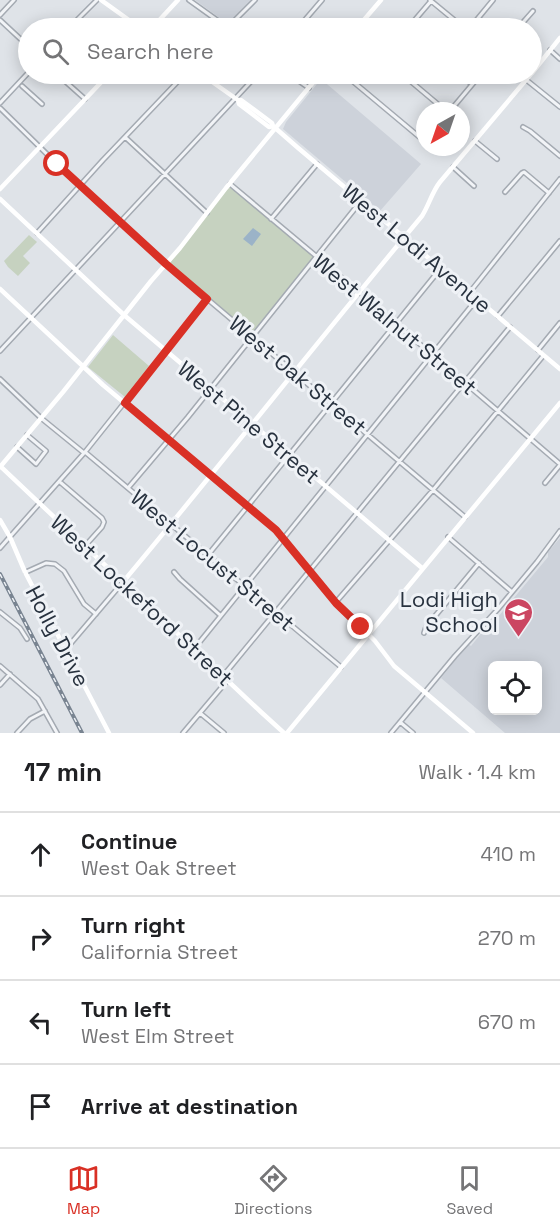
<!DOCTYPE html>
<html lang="en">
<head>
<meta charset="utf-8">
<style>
  :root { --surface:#fff; --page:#f2f2f2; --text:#202124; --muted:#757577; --line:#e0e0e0; --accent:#d93025 }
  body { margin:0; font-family:"Space Grotesk",sans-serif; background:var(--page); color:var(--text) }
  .controls { position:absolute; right:18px; bottom:18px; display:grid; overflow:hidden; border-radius:9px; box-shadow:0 3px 15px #0003 }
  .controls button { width:54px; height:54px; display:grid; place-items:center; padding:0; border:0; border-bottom:2px solid var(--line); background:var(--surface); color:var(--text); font:30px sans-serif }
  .compass { position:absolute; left:416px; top:102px; width:54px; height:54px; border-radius:50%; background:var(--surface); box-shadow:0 3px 15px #0003; rotate:220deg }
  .stop { position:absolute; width:18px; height:18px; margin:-14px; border:4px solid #d93025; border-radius:50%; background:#fff }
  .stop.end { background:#d93025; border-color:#fff; box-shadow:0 2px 6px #0008 }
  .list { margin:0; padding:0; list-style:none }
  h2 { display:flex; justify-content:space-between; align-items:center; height:78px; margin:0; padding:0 24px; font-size:26px }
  h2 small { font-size:20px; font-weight:400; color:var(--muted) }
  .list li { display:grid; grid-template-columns:39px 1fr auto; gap:18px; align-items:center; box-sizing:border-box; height:84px; padding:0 24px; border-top:2px solid var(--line) }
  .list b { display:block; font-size:22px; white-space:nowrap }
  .list p { margin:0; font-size:20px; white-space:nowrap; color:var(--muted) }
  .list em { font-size:20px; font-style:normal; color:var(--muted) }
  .icon { flex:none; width:33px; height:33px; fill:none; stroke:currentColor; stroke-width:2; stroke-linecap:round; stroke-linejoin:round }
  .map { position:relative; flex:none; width:560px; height:733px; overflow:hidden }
  .search { position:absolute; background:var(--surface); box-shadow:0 3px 15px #0003; left:18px; right:18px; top:18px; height:66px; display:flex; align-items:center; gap:15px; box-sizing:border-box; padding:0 21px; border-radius:33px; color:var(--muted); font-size:22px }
  .sheet { height:414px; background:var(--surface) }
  nav { display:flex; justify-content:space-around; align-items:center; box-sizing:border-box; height:84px; border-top:2px solid var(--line); background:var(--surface); font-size:16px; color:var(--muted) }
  nav a { display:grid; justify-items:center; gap:3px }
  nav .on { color:var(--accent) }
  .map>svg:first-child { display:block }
  .built { fill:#cdd2da; fill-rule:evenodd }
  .green { fill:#c6d2c0 }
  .water { fill:#9bb3c8 }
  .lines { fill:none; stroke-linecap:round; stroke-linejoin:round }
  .street-casing { stroke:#a4aab2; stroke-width:6 }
  .street { stroke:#f2f4f7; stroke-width:3 }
  .secondary { stroke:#fff; stroke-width:4.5 }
  .rail-casing { stroke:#798491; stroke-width:4 }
  .rail { stroke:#eff2f6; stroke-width:1.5; stroke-dasharray:4.5; stroke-linecap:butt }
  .route { stroke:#d93025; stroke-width:8 }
  .labels { text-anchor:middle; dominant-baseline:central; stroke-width:6; stroke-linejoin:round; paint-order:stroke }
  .street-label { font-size:22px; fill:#28323f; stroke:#eff2f6 }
  .poi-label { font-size:22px; fill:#28323f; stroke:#eff2f6; text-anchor:end }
</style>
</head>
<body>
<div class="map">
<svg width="560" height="733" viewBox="0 0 560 733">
  <rect width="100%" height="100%" fill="#dfe3e8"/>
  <!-- built -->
  <path class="built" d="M195,0H251L228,24Z
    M321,79L421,164L380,211L283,129L286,122Z
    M560,538V733H505L441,678L468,644L471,646L483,631L488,629L548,557V552ZM492,666H538V710H492Z"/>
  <!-- green -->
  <path class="green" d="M230,184L315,256L252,336L166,264Z
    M29,235L37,242L23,256L30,263L18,276L8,267L4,261Z
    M113,335L149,366L125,397L88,367Z"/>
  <!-- water -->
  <path class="water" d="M253,228L261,234L252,246L243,239Z"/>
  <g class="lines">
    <defs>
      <path id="street" d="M189,0L228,28
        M430,0L464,28
        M0,15L14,0
        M0,20L28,46
        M69,28L97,0
        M227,28L255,0
        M298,28L322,0
        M408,28L431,1
        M470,28L493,0
        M518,28L533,11
        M550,50L560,59
        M57,74L85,99
        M289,74L309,88
        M344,74L423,140H425
        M402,74L446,111
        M459,74L472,84
        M519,74L560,107
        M22,86L42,104
        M0,103L28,73
        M0,108L57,164L166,264L465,517
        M450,111L481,74
        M523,127L530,131L560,156
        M125,137L207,213
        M475,141L497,159
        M453,167L474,186
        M230,184L359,292L560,464
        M505,192L522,173L524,172L549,193
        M271,219L317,164
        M37,233L103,160L185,74
        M470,292L560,179
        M498,316L560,241
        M538,350L560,323
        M0,351L258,74
        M0,379L41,418L84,453
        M17,447L36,464L46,451L27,435
        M85,452L341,667
        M60,482L102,518L104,522L102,527L85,546
        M545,483L560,465
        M128,488L188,417L361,201
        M448,537L512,592
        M0,548L85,452L207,299
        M208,555L441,268
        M26,572L46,563L55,564L64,571L84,604L96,614
        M174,572L180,579L220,615
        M336,602L433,490L543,356
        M0,612L20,628L27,639
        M424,633L426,627L479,563
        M66,649L123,582
        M194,649L477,299
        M0,666L38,699L57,733
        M223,676L510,327
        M0,685L10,674
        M200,713L224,733
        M400,722L413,733
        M17,733L30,719L45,711
        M183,733L227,681
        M391,733L455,656L498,609L537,562L560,531"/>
    </defs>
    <!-- street casing -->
    <use href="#street" class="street-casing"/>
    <!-- street -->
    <use href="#street" class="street"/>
    <!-- secondary -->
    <path class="secondary" d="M101,0L140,28
      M152,28L178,0
      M357,28L381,0
      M532,73L560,38
      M201,74L235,98L238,100L239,104L269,127L273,126
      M238,100H241L272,123L273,126L297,147L560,369
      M0,189L109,74
      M0,199L124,315L422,568
      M0,289L103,385L276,530L336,602L375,641L394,666L473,733
      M0,466L261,712L284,733
      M0,467L63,392L151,281L180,248L226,188L320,74
      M0,520L10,537L25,572L109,733
      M123,582C224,461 321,337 422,216C429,205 432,192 440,182L531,74
      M287,733L560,403"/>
    <defs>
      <path id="rail" d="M0,574L82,733"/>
    </defs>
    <!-- rail casing -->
    <use href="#rail" class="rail-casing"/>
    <!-- rail -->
    <use href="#rail" class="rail"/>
  </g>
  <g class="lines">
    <!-- route -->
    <path class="route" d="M57,164L166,264L207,299L125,403L276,530L336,603L361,627"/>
  </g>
  <!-- icons -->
  <defs>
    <symbol id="school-pin" viewBox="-11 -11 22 30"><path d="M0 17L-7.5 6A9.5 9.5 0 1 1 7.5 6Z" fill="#cb4662" stroke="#eff2f6"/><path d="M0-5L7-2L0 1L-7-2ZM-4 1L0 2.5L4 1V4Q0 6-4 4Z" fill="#fff"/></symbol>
  </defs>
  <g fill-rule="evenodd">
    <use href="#school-pin" x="502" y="596" width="33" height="45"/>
  </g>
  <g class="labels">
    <!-- street labels -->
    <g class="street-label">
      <text transform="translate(417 248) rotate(40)">West Lodi Avenue</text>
      <text transform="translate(395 324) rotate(40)">West Walnut Street</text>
      <text transform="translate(298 375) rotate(40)">West Oak Street</text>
      <text transform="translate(249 422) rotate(40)">West Pine Street</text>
      <text transform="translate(213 560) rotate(40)">West Locust Street</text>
      <text transform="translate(142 600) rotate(43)">West Lockeford Street</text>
      <text transform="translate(58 636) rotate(62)">Holly Drive</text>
    </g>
    <!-- poi labels -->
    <g class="poi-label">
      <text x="498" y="599">Lodi High<tspan x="498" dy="25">School</tspan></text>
    </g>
  </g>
</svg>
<div class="controls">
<button><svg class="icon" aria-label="locate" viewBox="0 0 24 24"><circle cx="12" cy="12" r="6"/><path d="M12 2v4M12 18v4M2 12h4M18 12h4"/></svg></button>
</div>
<svg class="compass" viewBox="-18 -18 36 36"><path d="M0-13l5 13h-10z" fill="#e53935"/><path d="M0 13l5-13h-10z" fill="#757577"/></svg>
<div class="stop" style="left:57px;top:164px"></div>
<div class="stop end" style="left:361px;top:627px"></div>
<div class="search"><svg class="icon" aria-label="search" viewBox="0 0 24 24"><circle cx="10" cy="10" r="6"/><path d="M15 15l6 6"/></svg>Search here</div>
</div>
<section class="sheet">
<h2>17 min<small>Walk · 1.4 km</small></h2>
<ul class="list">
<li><svg class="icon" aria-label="ahead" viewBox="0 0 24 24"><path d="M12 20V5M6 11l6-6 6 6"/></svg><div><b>Continue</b><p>West Oak Street</p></div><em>410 m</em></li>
<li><svg class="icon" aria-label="right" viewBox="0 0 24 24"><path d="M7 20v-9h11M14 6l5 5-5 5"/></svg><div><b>Turn right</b><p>California Street</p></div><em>270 m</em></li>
<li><svg class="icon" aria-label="left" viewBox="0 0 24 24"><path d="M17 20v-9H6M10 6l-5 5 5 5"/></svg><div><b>Turn left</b><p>West Elm Street</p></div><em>670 m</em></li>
<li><svg class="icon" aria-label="arrive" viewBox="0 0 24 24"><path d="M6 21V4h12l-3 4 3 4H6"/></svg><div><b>Arrive at destination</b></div></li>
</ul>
</section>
<nav>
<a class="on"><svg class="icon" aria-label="map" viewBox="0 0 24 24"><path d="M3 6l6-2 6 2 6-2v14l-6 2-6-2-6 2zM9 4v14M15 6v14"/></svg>Map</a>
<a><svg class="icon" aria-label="directions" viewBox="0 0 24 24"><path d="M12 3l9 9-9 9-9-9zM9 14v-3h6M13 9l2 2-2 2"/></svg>Directions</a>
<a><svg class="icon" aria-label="saved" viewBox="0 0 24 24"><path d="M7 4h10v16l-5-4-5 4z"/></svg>Saved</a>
</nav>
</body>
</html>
